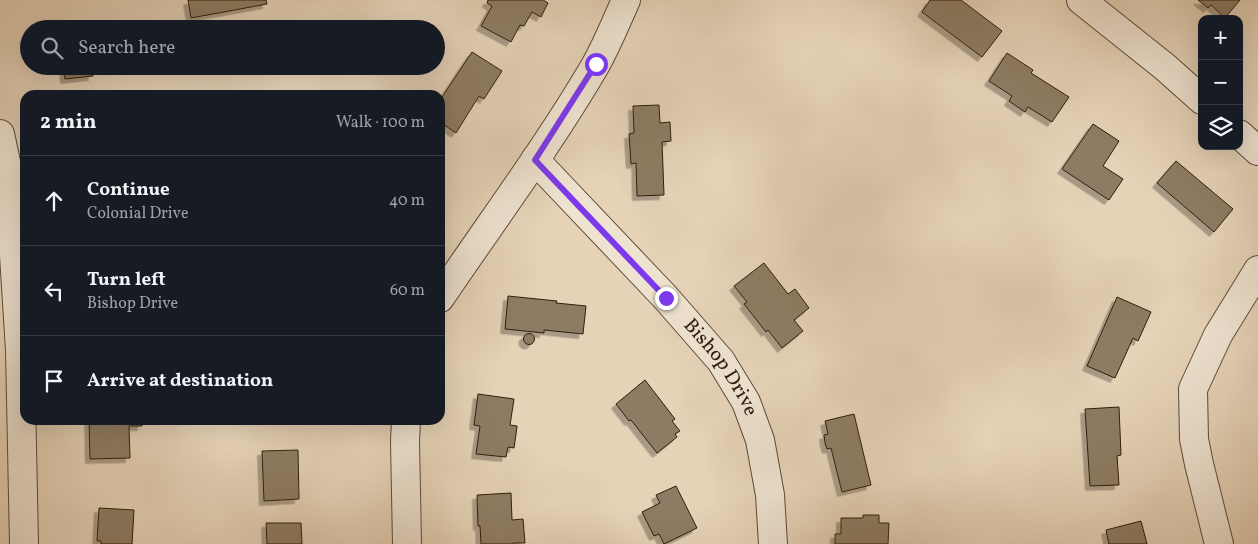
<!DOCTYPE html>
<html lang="en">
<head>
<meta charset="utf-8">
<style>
  :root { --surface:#171b24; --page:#242831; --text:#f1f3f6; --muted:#9ea1a6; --line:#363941 }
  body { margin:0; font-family:Vollkorn,serif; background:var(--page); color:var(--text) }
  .controls { position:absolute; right:15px; top:15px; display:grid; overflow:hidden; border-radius:10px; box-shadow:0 5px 20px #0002 }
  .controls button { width:45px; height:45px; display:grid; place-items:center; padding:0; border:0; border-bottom:1px solid var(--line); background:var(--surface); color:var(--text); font:25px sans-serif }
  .stop { position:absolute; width:15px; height:15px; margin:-11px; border:4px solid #7c3aed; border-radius:50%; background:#fff }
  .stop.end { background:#7c3aed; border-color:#fff; box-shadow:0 1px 5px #0008 }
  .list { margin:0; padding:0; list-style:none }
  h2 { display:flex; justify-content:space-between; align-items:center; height:65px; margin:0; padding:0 20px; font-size:21px }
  h2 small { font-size:16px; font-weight:400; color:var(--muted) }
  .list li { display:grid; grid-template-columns:32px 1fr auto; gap:15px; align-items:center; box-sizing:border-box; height:90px; padding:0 20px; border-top:1px solid var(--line) }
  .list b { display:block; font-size:19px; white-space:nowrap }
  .list p { margin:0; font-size:16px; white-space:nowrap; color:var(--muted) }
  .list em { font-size:16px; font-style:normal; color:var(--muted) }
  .icon { flex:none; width:28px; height:28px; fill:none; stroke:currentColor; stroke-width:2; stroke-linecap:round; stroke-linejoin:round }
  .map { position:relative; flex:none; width:1258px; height:544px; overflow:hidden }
  .search { position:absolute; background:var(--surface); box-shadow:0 5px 20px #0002; left:20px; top:20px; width:425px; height:55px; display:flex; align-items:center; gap:12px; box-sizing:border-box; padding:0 18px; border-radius:28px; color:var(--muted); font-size:19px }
  .panel { position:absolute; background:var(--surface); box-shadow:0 5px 20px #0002; left:20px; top:90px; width:425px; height:335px; border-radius:15px }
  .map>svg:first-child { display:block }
  .building { fill:#8d7c64; stroke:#2e1e0b; filter:url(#shadow) }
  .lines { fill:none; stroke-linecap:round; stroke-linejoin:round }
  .minor-casing { stroke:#5c4b36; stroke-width:30 }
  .minor { stroke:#eee2d0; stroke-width:28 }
  .route { stroke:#7c3aed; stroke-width:6 }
  .labels { text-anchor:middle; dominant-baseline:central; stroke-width:4; stroke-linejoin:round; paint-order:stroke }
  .street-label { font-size:20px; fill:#2e1e0b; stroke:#eee2d0 }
</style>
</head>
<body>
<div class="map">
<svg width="1258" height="544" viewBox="0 0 1258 544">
  <defs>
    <filter id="shadow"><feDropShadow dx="-4.5" dy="4.5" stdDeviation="0" flood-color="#0004"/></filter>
  </defs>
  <rect width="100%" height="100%" fill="#e5d2b7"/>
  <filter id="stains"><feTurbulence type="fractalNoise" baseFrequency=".004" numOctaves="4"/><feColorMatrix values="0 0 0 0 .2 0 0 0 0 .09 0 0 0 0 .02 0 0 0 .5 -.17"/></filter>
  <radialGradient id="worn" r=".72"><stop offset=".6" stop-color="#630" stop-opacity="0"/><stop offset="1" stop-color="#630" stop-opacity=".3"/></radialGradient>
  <!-- building -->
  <path class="building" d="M188,0H266L267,4L191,18Z
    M488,0H543L548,3L541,17L532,12L524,26L520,25L511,42L481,26L492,6L487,3Z
    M930,0H961L1002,31L982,57L922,12Z
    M1198,0H1240L1225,18L1211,5L1208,8Z
    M472,52L502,71L484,99L479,96L456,133L440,122V100Z
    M1007,53L1033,70L1031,73L1069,97L1052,122L1028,107L1025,112L1009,101L1012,96L989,81Z
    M64,66H92L93,76L65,79Z
    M659,105L660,123L670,122L671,141L662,142L664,195L637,196L636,163L631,164L629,134L634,133L633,106Z
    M1093,124L1119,141L1103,166L1123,179L1109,200L1062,169Z
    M1176,161L1233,209L1214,232L1157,183Z
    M764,263L788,294L795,289L809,308L794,320L803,331L782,348L768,330L766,332L744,304L747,302L734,286Z
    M508,296L557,301L556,303L586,306L583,334L544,330V333L505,329Z
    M1117,297L1151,312L1138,341L1133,338L1115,378L1087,366Z
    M523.5 339a5.5 5.5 0 1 1 11 0a5.5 5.5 0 1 1-11 0Z
    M645,380L675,419L672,421L680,431L675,434L677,437L657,453L631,420L629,421L616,404Z
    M478,394L514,399L510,425L517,426V427L514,448L508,447L506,457L476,454L480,426L474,425Z
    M1119,407L1121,455L1117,456L1119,485L1090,486L1085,409Z
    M854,414L871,485L842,492L831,448L827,449L825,443L824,435L828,434L825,421Z
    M89,420H142V426H129L130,458L90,459Z
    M298,450L299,499L264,501L262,451Z
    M676,486L697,528L664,544L659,534L654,536L642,512L660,503L656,495Z
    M511,493L512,520L523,519L525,543H513V544H481L480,526H478L477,495Z
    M99,508L134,510L132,544H101V541H97Z
    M863,515H879V523H889L888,544H835V534H841V518H863Z
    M1141,521L1147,544H1109L1106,530Z
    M266,523H301L302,544H267Z"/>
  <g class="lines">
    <defs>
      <g id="minor">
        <path d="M1081,0L1165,67L1202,100"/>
        <path d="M0,134L9,176L20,350L24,544"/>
        <path d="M1239,134L1258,151"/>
        <path id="s1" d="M535,160L666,298L721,361L746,402L760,440L770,495L773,544"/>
        <path d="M440,298C492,221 548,146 595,66C607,45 616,22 626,0"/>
        <path d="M406,420L405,441L407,544"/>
        <path d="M1219,544L1199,464L1194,439L1193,389L1218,335L1258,270"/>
      </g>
    </defs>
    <!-- minor casing -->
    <use href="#minor" class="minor-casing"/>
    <!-- minor -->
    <use href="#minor" class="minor"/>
  </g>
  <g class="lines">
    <!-- route -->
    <path class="route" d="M596,64L535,160L666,298"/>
  </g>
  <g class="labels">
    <!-- street labels -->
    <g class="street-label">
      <text stroke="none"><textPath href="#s1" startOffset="279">Bishop Drive</textPath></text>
    </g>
  </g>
  <rect width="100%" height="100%" filter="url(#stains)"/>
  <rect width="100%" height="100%" fill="url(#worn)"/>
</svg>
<div class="controls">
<button>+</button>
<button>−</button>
<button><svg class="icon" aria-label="layers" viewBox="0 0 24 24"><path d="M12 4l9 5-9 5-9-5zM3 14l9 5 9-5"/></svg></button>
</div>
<div class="stop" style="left:596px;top:64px"></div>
<div class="stop end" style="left:666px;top:298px"></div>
<div class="search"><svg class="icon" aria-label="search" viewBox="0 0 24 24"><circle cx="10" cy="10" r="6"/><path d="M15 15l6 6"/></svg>Search here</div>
<section class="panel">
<h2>2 min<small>Walk · 100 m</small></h2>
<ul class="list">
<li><svg class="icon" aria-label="ahead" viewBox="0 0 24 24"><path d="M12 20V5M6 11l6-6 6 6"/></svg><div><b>Continue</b><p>Colonial Drive</p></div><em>40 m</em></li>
<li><svg class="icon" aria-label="left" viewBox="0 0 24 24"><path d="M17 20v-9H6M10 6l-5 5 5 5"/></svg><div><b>Turn left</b><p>Bishop Drive</p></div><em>60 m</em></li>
<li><svg class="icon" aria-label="arrive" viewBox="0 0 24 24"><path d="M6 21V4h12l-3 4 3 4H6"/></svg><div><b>Arrive at destination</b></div></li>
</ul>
</section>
</div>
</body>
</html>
